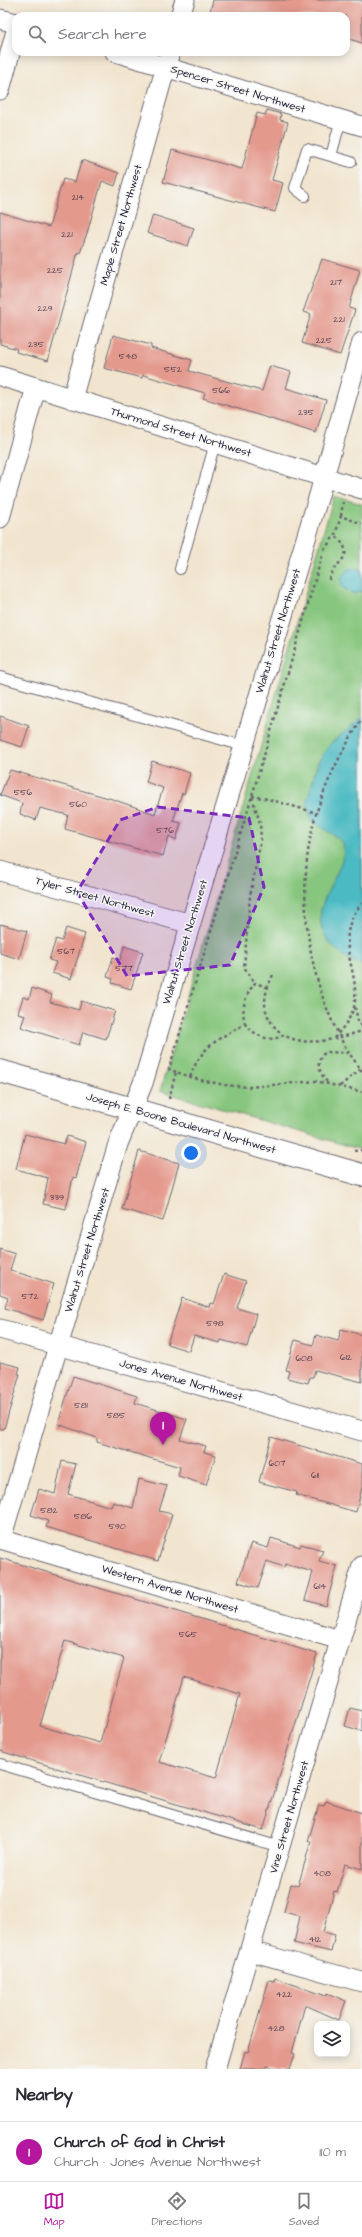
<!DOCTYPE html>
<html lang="en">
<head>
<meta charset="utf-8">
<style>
  :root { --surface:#fff; --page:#f7f7f7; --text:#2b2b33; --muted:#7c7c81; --line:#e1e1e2; --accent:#b5179e }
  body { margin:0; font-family:"Architects Daughter",sans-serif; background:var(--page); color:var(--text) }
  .controls { position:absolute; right:12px; bottom:12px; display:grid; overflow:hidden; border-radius:8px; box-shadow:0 2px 10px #0003 }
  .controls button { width:36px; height:36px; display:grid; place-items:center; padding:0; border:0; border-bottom:1px solid var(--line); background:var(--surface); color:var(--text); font:20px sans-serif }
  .you { position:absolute; left:191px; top:1153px; width:14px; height:14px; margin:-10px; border:3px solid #fff; border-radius:50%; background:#1a73e8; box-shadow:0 0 0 6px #1a73e833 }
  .badge { display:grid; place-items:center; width:26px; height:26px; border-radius:50%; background:var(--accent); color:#fff; font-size:13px; font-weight:700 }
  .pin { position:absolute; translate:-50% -33px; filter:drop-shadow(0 1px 2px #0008) }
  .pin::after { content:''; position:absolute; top:21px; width:14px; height:12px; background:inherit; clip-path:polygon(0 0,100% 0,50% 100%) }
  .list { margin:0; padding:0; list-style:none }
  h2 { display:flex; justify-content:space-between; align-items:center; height:52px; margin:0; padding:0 16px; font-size:17px }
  h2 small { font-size:13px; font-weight:400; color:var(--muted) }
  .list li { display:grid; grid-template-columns:26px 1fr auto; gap:12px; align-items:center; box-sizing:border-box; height:60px; padding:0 16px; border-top:1px solid var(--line) }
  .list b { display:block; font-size:15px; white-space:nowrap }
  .list p { margin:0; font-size:13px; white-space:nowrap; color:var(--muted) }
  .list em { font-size:13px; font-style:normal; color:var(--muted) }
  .icon { flex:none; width:22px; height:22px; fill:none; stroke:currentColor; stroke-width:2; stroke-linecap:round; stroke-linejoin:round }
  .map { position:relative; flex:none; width:362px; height:2069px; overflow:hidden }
  .search { position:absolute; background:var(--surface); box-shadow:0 2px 10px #0003; left:12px; right:12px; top:12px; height:44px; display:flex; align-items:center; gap:10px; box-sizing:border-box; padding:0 14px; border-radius:12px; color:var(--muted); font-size:15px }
  .sheet { height:112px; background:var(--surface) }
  nav { display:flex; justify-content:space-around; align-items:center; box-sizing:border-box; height:56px; border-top:1px solid var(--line); background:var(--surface); font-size:11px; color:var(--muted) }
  nav a { display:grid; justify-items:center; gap:2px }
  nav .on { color:var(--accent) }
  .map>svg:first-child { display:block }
  .green { fill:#87c67e; stroke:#54745c }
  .water { fill:#4cbac3; stroke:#376e7f }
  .building { fill:#e4998d; fill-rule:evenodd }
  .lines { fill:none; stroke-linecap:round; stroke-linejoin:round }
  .lane-casing { stroke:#6b666f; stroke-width:12 }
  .street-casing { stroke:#6b666f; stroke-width:21 }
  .secondary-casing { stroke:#6b666f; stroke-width:24 }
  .path { stroke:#6b666f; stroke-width:2.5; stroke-dasharray:3 3; stroke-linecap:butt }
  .lane { stroke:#fff; stroke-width:10 }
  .street { stroke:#fff; stroke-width:19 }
  .secondary { stroke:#fff; stroke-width:22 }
  .path-bridge { stroke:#6b666f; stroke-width:2.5; stroke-dasharray:3 3; stroke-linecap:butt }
  .marked { fill:#7b2cbf; fill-opacity:0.2; stroke:#7b2cbf; stroke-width:3; stroke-dasharray:8 5; stroke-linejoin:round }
  .labels { text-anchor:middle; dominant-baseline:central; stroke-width:3; stroke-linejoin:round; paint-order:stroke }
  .number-label { font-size:9px; fill:#524050 }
  .street-label { font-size:11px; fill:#22223b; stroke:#f6f6f2 }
</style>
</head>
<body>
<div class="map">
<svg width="362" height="2069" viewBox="0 0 362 2069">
  <rect width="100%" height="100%" fill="#f6f6f2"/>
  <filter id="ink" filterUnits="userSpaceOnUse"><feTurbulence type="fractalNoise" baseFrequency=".025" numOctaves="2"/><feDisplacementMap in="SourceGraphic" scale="8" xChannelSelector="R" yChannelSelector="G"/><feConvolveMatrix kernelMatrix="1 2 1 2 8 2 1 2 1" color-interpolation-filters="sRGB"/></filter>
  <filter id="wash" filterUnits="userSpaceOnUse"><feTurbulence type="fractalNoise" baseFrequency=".012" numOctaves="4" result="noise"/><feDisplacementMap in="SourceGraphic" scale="16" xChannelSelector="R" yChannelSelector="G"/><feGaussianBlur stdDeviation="0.9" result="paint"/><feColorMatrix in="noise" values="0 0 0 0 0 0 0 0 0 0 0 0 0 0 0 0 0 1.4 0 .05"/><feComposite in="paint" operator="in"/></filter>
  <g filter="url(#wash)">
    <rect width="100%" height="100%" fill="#f2e5cf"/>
    <!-- green -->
    <path class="green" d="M334,496L362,504V1150L160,1091Z"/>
    <!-- water -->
    <path class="water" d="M358,568L362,570V591L353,594L342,587L341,578L349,569Z
      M362,718V965C339,956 317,938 321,911C325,891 340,873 344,853L343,844L338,838L311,820L307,801L318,762L330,744Z"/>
    <g id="blocks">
      <!-- building -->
      <path class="building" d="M213,0H362V43L346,38V16H209Z
        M267,110L281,114L280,120L288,122L272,180L283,183L275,212L163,182L172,150L242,169L257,113L265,115Z
        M82,160L119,173L115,186L102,181L87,233L80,253L78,252L48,361L16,352L17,349L0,344V212L49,227L63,179L75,182Z
        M153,215L194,228L188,246L147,233Z
        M322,259L360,270L349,308L355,310L340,355L302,343L311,314L303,312Z
        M113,335L151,345V348L192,360L189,371L262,391L270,366L291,372L286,388L326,400L316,433L203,398L205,393L143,375L142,378L104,368Z
        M0,716L29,726L22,747L0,740Z
        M152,761L190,773L184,794L182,793L173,821L181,823L176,840L169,836L163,856L65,829L68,815L40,808L36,820L20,814L22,803L0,795L10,770L112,799L155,814L163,788L146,782Z
        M0,924L27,931L19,959L0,953Z
        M66,928L85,934L71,979L52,973L56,962L49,960L56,939L62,941Z
        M124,946L143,952L131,989L112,983L113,979L107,977L113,957L120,960Z
        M32,988L52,995L50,1002L79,1010L81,1001L115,1011L106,1039L83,1032L79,1045L21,1027L25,1015L18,1013L23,997L29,999Z
        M25,1134L64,1144L67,1136L86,1142L76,1178L73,1177L66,1209L43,1204L48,1178L16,1169Z
        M139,1151L179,1163L163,1221L122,1209Z
        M0,1249L15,1254L10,1270L54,1284L43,1320L5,1308L8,1297L0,1294Z
        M224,1274L246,1281L237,1308L256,1314L247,1347L221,1340L220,1343L194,1336L189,1351L167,1344L182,1298L209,1307L210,1303L214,1304Z
        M341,1329L362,1335V1382L315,1370L313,1377H310L308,1383L287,1378L289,1371L286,1370L295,1340L313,1345L316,1335L338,1341Z
        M0,1362L20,1367L18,1374H20L4,1429H0Z
        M73,1376L137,1396L135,1403L187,1419L180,1439L206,1446L204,1452L216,1455L206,1485L178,1476L180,1467L97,1442V1438L58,1424Z
        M271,1437L362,1464V1487L356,1512L296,1495L297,1492L259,1482Z
        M62,1461L76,1464L68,1494L111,1507L113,1502L133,1508L139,1479L167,1486L159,1511L172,1514L158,1561L46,1527L48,1521L31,1515L39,1489L55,1494Z
        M271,1538L300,1547L301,1544L323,1550L319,1561L337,1566L326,1606L305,1600L313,1572L285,1564L284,1567L267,1561L258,1588L238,1582L251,1543L268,1548Z
        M0,1558L317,1654L263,1830L0,1751ZM65,1641L124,1658L100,1743L40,1726ZM184,1677L240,1694L216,1778L159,1762Z
        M350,1708L362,1711V1731L345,1726Z
        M326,1801L362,1813V1869L345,1864L337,1892L334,1891L323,1932L335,1935L331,1952L294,1943L300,1916L284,1912L291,1884L298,1886L311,1841H308L319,1805L324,1806Z
        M275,1978L326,1996L327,1993L346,2001L339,2020L305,2005L292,2053L295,2054L290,2069H279L267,2066L266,2069H240L245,2051L248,2052L269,1980L274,1981Z"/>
    </g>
  </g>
  <g filter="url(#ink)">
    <use href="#blocks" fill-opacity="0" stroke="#6b666f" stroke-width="1"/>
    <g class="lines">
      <defs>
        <path id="lane" d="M331,156L341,119
          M305,196L295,188L307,149L351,162
          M180,569L215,443
          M0,677L244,746
          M0,1764L280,1847"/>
        <path id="street" d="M180,16L185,0
          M0,19L16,23
          M115,52L362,126
          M0,90L16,31
          M0,376L362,489
          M72,399L170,52
          M0,518L36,387
          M0,871L191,924
          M0,1329L362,1431
          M0,1539L340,1640
          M1,1539L118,1144L143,1083L319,495L362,342
          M250,1951L362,1982
          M215,2069L362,1566"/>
        <path id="secondary" d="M0,1071L362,1175"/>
      </defs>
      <!-- lane casing -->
      <use href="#lane" class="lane-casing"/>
      <!-- street casing -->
      <use href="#street" class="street-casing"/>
      <!-- secondary casing -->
      <use href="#secondary" class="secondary-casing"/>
      <!-- path -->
      <path class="path" d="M341,516L343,502
        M324,550L335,535L341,516L362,524
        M329,580C335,558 359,559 335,535
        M252,796L268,799L317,813
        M252,797L260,823L261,840L250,896L244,967L255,983
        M273,975C261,999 261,1016 283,1035
        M355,1007L358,1021L362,1026
        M245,1024C241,1008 245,995 255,983L267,987
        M334,1038C342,1029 350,1020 354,1007C362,970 330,941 362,903
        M176,1072L169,1069L252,796L322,556
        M190,1077C201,1046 218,1039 245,1024C254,1035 270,1044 283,1035C309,1048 335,1039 362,1031
        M327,1082C319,1072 314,1061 326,1052L349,1053L362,1071
        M340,1086L362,1068
        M169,1099L176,1072L200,1080L225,1085L249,1087L316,1081L362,1092
        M354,1151L362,1150"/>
      <!-- lane -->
      <use href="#lane" class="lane"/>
      <!-- street -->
      <use href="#street" class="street"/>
      <!-- secondary -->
      <use href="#secondary" class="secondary"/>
      <!-- path-bridge -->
      <path class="path-bridge" d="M349,1053C307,986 293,887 317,811C328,778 343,748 362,719"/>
    </g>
  </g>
  <!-- marked area -->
  <path class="marked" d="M158,807L249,818L264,887L230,965L127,976L77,892L120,820Z"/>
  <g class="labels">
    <!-- number labels -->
    <g class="number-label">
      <text x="78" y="197">214</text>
      <text x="67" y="234">221</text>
      <text x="55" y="270">225</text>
      <text x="336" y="282">217</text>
      <text x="45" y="308">229</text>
      <text x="339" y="319">221</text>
      <text x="324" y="340">225</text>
      <text x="36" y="344">235</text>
      <text x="128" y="356">548</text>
      <text x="173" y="369">552</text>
      <text x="221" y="390">566</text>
      <text x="306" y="412">235</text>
      <text x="23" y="792">556</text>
      <text x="78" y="804">560</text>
      <text x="165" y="830">576</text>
      <text x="66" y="951">567</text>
      <text x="124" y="968">577</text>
      <text x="57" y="1197">339</text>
      <text x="30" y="1296">572</text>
      <text x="215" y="1323">598</text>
      <text x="346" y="1357">612</text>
      <text x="304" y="1358">608</text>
      <text x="81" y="1405">581</text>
      <text x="116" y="1415">585</text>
      <text x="277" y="1463">607</text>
      <text x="315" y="1475">611</text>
      <text x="49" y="1510">582</text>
      <text x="83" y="1516">586</text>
      <text x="117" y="1526">590</text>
      <text x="320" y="1586">614</text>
      <text x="188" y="1634">565</text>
      <text x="322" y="1873">408</text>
      <text x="315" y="1939">412</text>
      <text x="284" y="1994">422</text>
      <text x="276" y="2028">428</text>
    </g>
    <!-- street labels -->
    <g class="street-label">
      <text transform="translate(238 89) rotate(17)">Spencer Street Northwest</text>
      <text transform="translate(121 225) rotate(-74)">Maple Street Northwest</text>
      <text transform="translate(181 432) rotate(17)">Thurmond Street Northwest</text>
      <text transform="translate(278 631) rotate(-73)">Walnut Street Northwest</text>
      <text transform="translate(95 897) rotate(16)">Tyler Street Northwest</text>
      <text transform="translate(185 942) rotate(-73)">Walnut Street Northwest</text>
      <text transform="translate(181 1123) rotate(16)">Joseph E. Boone Boulevard Northwest</text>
      <text transform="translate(87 1250) rotate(-73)">Walnut Street Northwest</text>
      <text transform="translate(181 1380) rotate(16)">Jones Avenue Northwest</text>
      <text transform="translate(170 1589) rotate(17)">Western Avenue Northwest</text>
      <text transform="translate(289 1817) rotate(-74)">Vine Street Northwest</text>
    </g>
  </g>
</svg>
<div class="controls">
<button><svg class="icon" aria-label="layers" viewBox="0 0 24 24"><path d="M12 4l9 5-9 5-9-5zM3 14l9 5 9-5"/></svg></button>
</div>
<div class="you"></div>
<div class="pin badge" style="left:163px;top:1445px">1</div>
<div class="search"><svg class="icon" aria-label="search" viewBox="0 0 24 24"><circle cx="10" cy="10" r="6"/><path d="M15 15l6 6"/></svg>Search here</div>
</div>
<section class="sheet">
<h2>Nearby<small></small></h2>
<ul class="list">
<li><span class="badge">1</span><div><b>Church of God in Christ</b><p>Church · Jones Avenue Northwest</p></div><em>110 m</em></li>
</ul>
</section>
<nav>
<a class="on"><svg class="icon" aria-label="map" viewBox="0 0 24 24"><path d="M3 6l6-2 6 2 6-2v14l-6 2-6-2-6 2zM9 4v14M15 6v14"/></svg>Map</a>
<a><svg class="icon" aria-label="directions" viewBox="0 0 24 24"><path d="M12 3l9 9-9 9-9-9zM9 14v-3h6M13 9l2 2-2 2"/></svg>Directions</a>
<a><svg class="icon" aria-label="saved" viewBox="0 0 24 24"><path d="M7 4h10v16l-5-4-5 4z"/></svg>Saved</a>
</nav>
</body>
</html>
